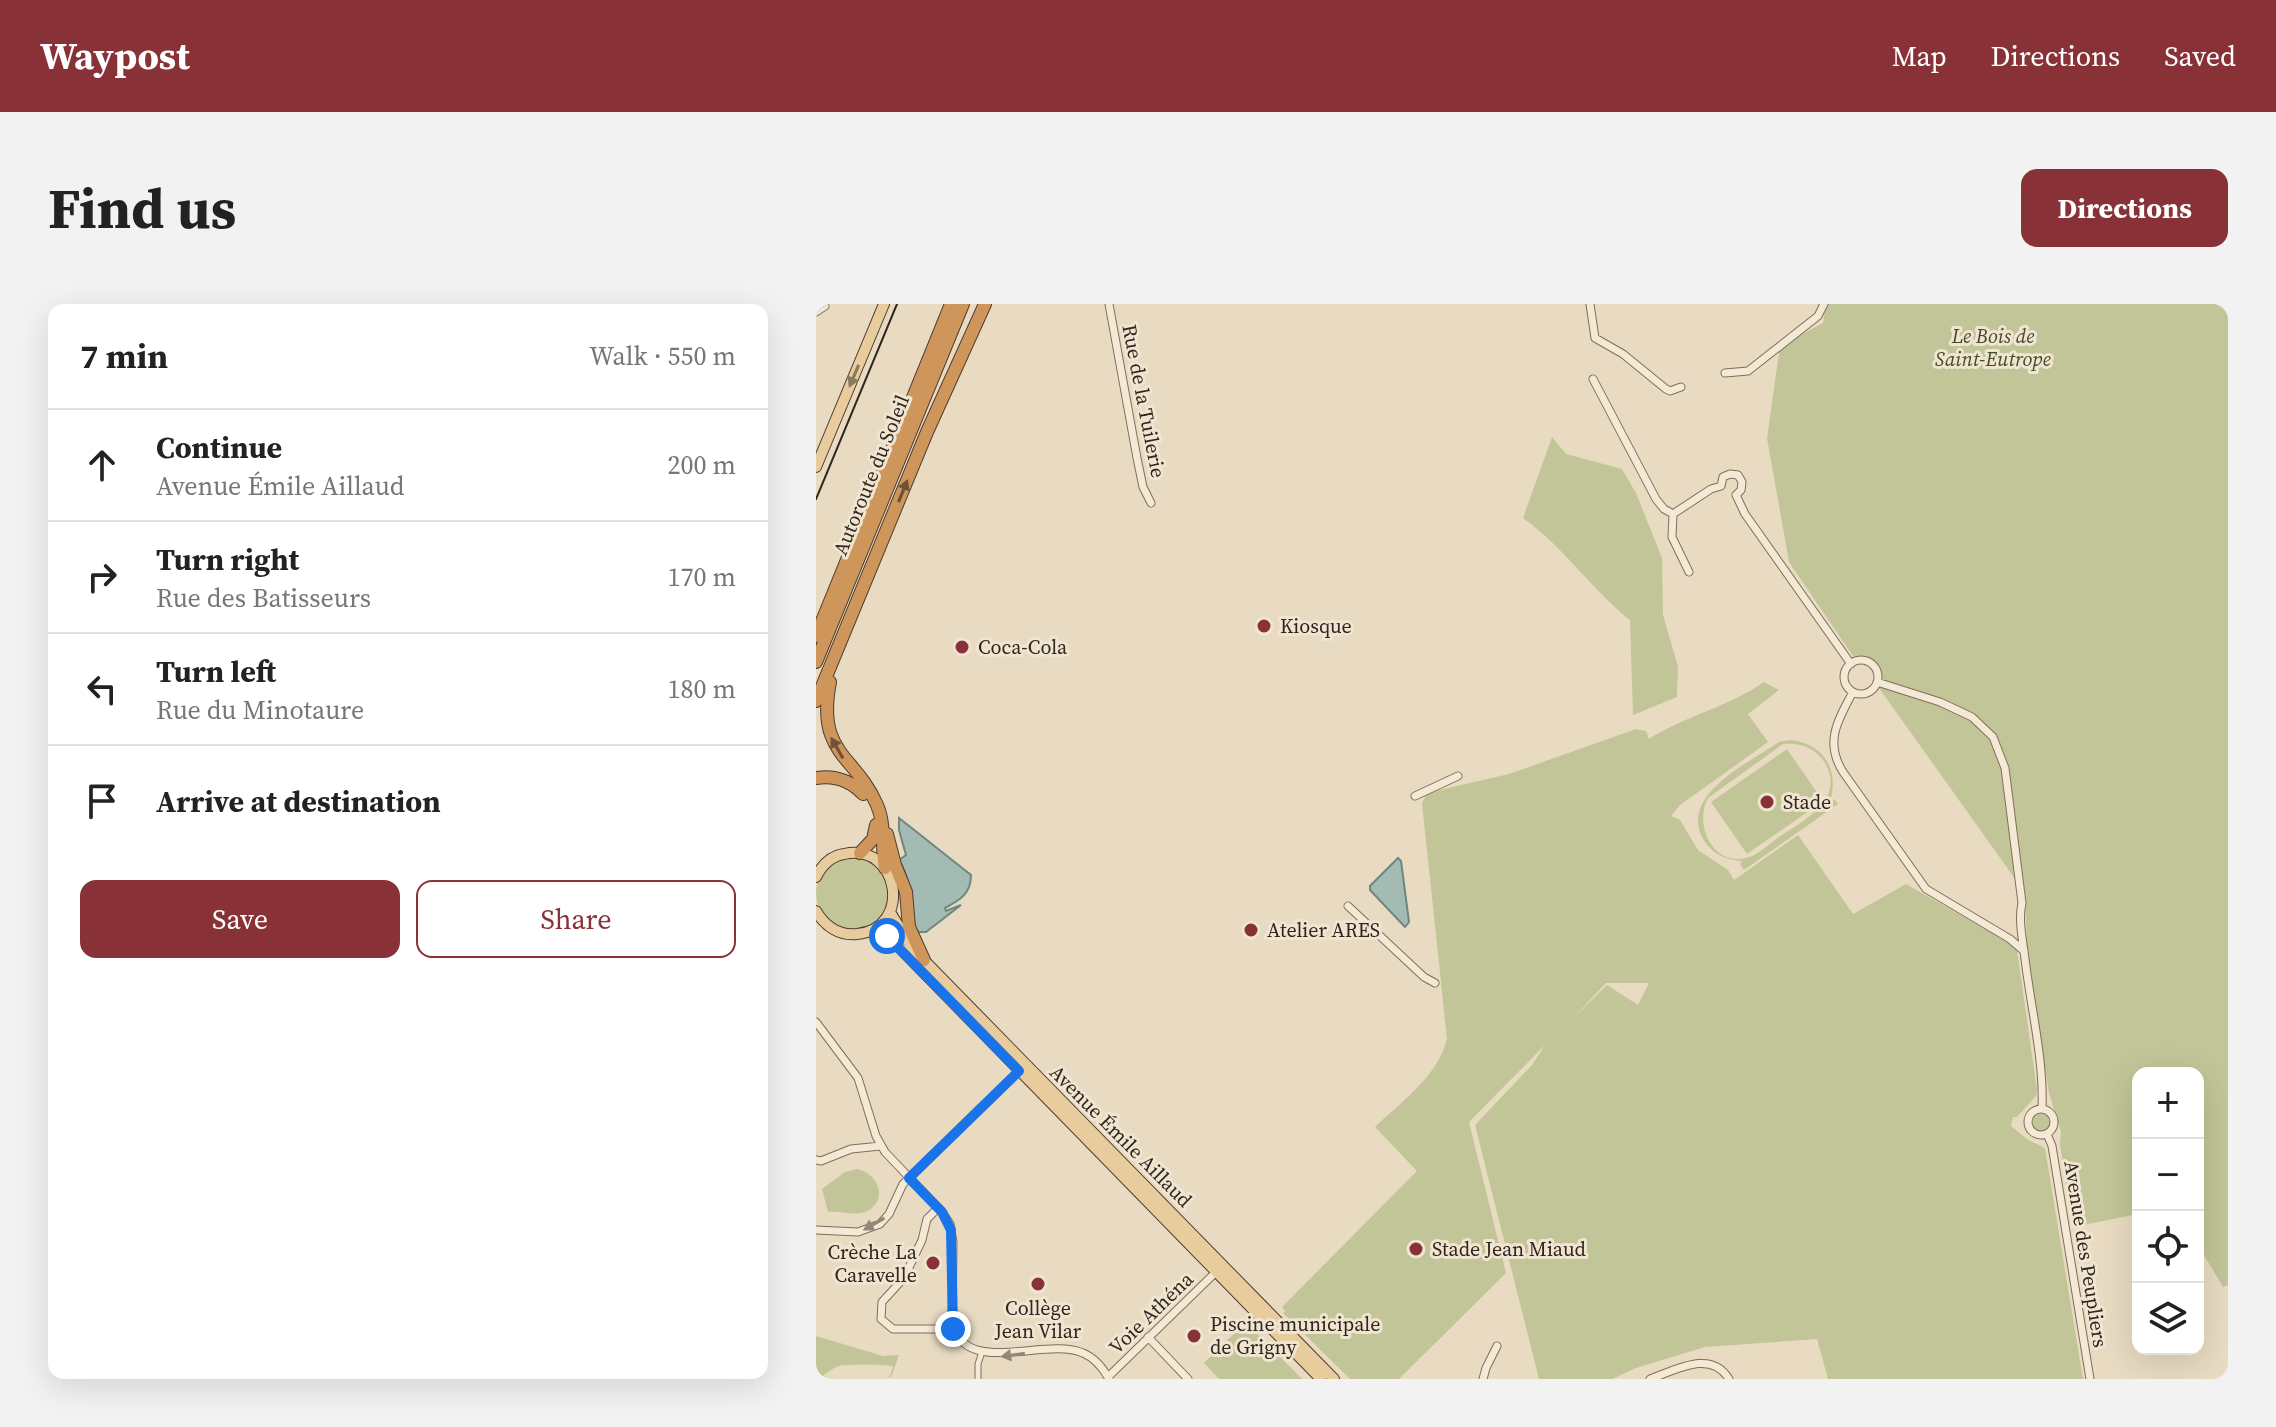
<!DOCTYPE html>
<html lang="en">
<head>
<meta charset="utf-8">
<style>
  :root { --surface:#fff; --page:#f2f2f2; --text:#222; --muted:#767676; --line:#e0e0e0; --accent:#883238 }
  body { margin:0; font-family:"Source Serif 4",serif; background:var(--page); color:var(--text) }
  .controls { position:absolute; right:24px; bottom:24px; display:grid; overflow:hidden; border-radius:16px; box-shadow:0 8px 32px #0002 }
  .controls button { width:72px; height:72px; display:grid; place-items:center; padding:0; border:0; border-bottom:2px solid var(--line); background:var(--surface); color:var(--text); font:40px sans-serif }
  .stop { position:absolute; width:24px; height:24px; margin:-18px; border:6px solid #1a73e8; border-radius:50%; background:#fff }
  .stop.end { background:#1a73e8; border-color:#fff; box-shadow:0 2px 8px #0008 }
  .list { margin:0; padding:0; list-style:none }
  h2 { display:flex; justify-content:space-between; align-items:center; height:104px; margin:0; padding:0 32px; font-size:34px }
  h2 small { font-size:26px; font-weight:400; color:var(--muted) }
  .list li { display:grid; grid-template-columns:52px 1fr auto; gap:24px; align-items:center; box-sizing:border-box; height:112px; padding:0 32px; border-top:2px solid var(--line) }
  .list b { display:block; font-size:30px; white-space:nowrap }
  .list p { margin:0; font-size:26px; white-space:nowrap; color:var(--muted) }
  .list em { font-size:26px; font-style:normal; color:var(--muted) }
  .actions { display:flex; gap:16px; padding:24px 32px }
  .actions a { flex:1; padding:18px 0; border:2px solid var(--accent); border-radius:16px; text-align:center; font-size:28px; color:var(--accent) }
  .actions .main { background:var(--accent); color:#fff }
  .icon { flex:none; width:44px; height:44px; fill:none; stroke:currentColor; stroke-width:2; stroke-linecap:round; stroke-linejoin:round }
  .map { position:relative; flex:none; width:1412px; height:1075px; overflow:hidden; border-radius:16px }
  header { display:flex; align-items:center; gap:48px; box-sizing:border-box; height:112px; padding:0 40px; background:var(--accent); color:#fff }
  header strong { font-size:38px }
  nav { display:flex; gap:44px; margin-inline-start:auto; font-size:28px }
  .intro { display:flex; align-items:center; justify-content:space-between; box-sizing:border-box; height:192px; padding:0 48px }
  h1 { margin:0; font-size:56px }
  .button { padding:20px 36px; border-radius:16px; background:var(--accent); color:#fff; font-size:28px; font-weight:700 }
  main { display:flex; gap:48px; padding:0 48px }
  aside { flex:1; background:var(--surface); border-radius:16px; box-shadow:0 8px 32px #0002 }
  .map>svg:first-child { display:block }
  .green { fill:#c2c597; fill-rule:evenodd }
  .water { fill:#a4bbb3; stroke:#6c887f; stroke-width:2 }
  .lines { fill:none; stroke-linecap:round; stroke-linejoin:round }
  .pedestrian-casing { stroke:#806d5b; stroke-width:7 }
  .minor-casing { stroke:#806d5b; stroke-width:9 }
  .primary-casing { stroke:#4e3c2f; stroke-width:12 }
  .motorway-casing { stroke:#4e3c2f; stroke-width:14 }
  .pedestrian { stroke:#f4e9d4; stroke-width:5 }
  .minor { stroke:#f4e9d4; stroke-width:7 }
  .primary { stroke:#e8cc9d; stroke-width:10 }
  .motorway { stroke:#cf965b; stroke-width:12 }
  .tram { stroke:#31261e; stroke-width:2 }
  .oneway { fill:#8c795e }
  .oneway2 { fill:#705336 }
  .oneway3 { fill:#928879 }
  .route { stroke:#1a73e8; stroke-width:10 }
  .poi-dot { fill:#883238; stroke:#f0e5d1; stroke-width:3 }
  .labels { text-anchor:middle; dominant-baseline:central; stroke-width:6; stroke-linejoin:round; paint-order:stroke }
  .park-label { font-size:20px; font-style:italic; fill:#444b27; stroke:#f0e5d1 }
  .street-label { font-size:20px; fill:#31261e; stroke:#f0e5d1 }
  .poi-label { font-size:20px; fill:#31261e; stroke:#f0e5d1; text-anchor:start }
</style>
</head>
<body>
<header>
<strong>Waypost</strong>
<nav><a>Map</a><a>Directions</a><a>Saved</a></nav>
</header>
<div class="intro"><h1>Find us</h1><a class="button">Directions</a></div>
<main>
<aside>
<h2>7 min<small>Walk · 550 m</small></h2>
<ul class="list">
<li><svg class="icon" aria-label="ahead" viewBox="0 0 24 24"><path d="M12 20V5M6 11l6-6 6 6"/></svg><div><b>Continue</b><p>Avenue Émile Aillaud</p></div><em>200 m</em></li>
<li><svg class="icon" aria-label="right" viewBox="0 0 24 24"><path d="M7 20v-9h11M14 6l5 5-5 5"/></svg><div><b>Turn right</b><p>Rue des Batisseurs</p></div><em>170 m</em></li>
<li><svg class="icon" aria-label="left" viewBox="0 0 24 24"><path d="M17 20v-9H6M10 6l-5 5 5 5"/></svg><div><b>Turn left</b><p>Rue du Minotaure</p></div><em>180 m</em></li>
<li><svg class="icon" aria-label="arrive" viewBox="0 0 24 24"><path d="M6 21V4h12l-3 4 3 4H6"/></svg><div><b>Arrive at destination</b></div></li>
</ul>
<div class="actions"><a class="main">Save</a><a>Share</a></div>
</aside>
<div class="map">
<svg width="1412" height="1075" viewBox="0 0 1412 1075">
  <rect width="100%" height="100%" fill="#e8dbc2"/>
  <!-- green -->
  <path class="green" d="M1010,0H1412V981L1407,983L1382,941V769H1322V910L1257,923L1244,841L1245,828L1233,789L1217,694L1211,651L1209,585L1202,579L1063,384L1064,369L1056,356L1037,352L973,258L951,134L964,42L1007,19Z
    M736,133L750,150L806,165L820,189L846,254L847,311L862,363L861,393L817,411L814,316C775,285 748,243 707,214Z
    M948,378L963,386L932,410L952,438L864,501L855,512L864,516L882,546L912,566L918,576L982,531L1037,610L1090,580L1188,636L1201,646L1221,786L1220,792L1201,813H1197L1195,822L1212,836L1229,844L1267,1075H1012L1001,1035L889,1043L820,1064L796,1075H723L659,821L716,761L729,741L653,818L690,969L583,1075H534L467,1009L469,1007L466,1003L601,867L559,823C585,798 622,772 631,735L606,499L611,489L693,470L820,425L830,427L833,435C869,412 912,403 948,378ZM790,679H833L822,701L791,681L756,715Z
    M974,436C1007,439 1024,466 1014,497L1018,495L1022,500L928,566L924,560L926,557C911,556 898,551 889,538C859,492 933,459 963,438ZM967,440C984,438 1000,444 1009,459C1030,495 988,516 963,533C954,539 943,550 933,553C898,565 877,521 892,494Z
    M971,445L1007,497L931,550L895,498Z
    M0 589a36 36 0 1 1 72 0a36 36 0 1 1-72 0Z
    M1215 818a10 10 0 1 1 20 0a10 10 0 1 1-20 0Z
    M41,865C62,869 73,896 51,907C39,913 25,906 12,908L6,885L29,868Z
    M430,1018L486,1075H403L388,1059Z
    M0,1032L67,1052L83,1051L76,1071L74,1073L70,1072H74L77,1062C72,1061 28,1060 23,1062C13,1065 9,1073 0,1075Z"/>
  <!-- water -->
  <path class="water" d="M83,514L155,571C155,590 144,596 129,604L130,607L145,601L110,628H100L97,622C95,599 96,577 83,556L90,551L83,526Z
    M582,554L585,557L593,618L589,623L554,586V582Z"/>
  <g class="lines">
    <defs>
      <path id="pedestrian" d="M162,1075V1060L165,1051"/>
      <path id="minor" d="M293,0L321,154L327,183L335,199
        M774,0L779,34L807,50L850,85L854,87L865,83
        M0,8L9,2
        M909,69L932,67L1002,12L1008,0
        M777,75L840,195L848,205L857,210
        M920,191L929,210L1035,360
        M857,210L895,185L905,182L907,173L914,170L922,171L926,178L925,186L920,191
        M857,210L856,233L873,268
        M1028 373a17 17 0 1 1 34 0a17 17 0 1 1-34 0Z
        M1061,378L1124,398L1156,413L1177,433L1189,464L1206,599C1202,617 1207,637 1209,655C1215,705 1228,755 1226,805
        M1037,388C1022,416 1008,438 1027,468L1110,585L1194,635L1208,647
        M599,492L642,472
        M532,602L608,673L619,679
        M0,718L42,774L60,832L69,848L126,908L134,920L137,939L136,1017C147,1075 229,1032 267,1049C279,1054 287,1064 293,1075
        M1212 818a13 13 0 1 1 26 0a13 13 0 1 1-26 0Z
        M1231,830L1236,842L1274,1075
        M0,856L5,857L35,845L65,842
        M122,904L111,915L106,936L88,974L66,998L65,1015L77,1025H137
        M0,926L42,928L64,920L73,910L87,880L203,767
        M332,1033L372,1075
        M292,1073L400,968
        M667,1075L670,1064L681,1042
        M834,1075C860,1066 895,1045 913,1075"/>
      <path id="primary" d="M0,163L68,0
        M0,573C6,561 15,552 28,550C84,538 97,625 41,630C23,632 9,622 0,607
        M74,608L96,644L518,1075
        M56,626L76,636L505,1075"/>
      <path id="motorway" d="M0,332L135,0
        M0,358L147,0
        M14,378C0,451 39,450 61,501C70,521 65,544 69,564
        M0,397L111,128L169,0
        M0,474C19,471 34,476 47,490
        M71,530L79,561L90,588L93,623L108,656
        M44,549L57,535L60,521"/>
    </defs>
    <!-- pedestrian casing -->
    <use href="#pedestrian" class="pedestrian-casing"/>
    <!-- minor casing -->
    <use href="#minor" class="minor-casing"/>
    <!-- primary casing -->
    <use href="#primary" class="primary-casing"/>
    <!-- motorway casing -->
    <use href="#motorway" class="motorway-casing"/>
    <!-- pedestrian -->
    <use href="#pedestrian" class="pedestrian"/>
    <!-- minor -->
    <use href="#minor" class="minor"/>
    <!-- primary -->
    <use href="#primary" class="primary"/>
    <!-- motorway -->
    <use href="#motorway" class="motorway"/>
    <!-- tram -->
    <path class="tram" d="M0,195L81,0"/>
  </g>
  <!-- one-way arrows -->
  <defs><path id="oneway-solid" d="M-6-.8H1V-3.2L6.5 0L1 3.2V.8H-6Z" transform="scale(2)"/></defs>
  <use class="oneway" href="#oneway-solid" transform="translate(38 72) rotate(113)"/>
  <g class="oneway2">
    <use href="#oneway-solid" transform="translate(87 187) rotate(-68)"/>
    <use href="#oneway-solid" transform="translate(21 444) rotate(-120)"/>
  </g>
  <g class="oneway3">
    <use href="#oneway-solid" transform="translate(58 920) rotate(150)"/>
    <use href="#oneway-solid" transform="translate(197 1051) rotate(172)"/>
  </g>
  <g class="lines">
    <!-- route -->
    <path class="route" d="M71,632L203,767L93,874L126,908L135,926L137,1025"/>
  </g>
  <!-- markers -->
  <g class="poi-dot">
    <circle cx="448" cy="322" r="8"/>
    <circle cx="146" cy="343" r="8"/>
    <circle cx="951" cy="498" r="8"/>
    <circle cx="435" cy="626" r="8"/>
    <circle cx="600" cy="945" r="8"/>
    <circle cx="117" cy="959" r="8"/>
    <circle cx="222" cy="980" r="8"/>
    <circle cx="378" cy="1032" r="8"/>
  </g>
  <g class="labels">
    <!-- park labels -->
    <g class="park-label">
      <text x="1177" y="32">Le Bois de<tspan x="1177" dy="23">Saint-Eutrope</tspan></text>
    </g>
    <!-- street labels -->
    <g class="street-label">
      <text transform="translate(328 97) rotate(79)">Rue de la Tuilerie</text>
      <text transform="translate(55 171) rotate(-68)">Autoroute du Soleil</text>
      <text transform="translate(305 832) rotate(45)">Avenue Émile Aillaud</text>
      <text transform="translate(1270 950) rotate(81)">Avenue des Peupliers</text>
      <text transform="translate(335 1009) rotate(-44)">Voie Athéna</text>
    </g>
    <!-- poi labels -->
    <g class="poi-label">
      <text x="464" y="322">Kiosque</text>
      <text x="162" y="343">Coca-Cola</text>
      <text x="967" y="498">Stade</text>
      <text x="451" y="626">Atelier ARES</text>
      <text x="616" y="945">Stade Jean Miaud</text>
      <text x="101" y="948" text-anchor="end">Crèche La<tspan x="101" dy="23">Caravelle</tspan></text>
      <text x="222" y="1004" text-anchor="middle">Collège<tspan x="222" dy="23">Jean Vilar</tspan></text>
      <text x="394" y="1020">Piscine municipale<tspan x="394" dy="23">de Grigny</tspan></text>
    </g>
  </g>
</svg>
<div class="controls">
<button>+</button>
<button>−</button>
<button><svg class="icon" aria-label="locate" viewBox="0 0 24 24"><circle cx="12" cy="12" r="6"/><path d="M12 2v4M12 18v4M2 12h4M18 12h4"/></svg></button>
<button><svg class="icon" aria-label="layers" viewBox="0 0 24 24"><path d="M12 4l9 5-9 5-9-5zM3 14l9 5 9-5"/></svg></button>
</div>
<div class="stop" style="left:71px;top:632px"></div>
<div class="stop end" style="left:137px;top:1025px"></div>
</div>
</main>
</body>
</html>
